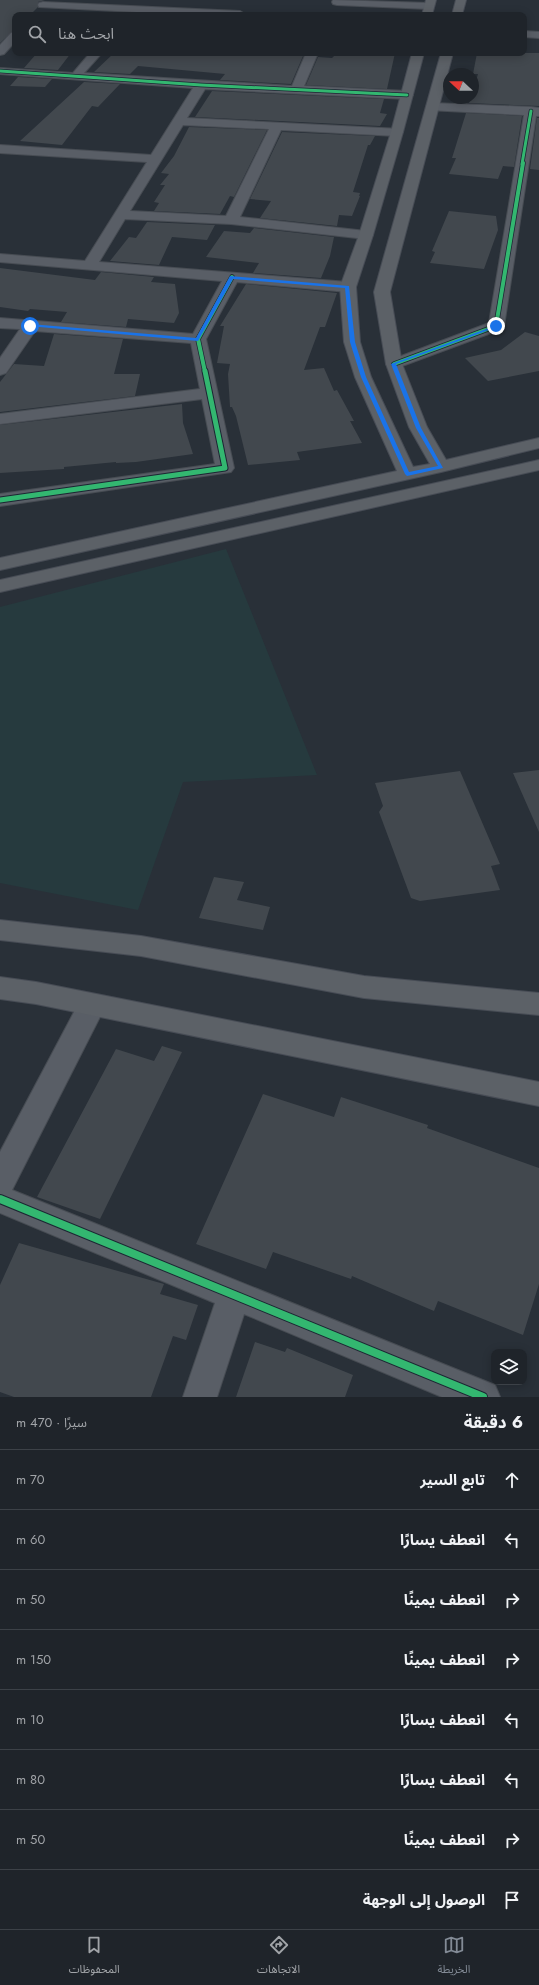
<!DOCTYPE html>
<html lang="ar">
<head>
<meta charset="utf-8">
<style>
  :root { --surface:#1f242a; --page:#2c3036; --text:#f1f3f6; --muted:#a1a4a8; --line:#3c4147; --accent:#838b96 }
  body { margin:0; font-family:Jost,"Noto Sans Arabic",sans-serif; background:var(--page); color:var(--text); direction:rtl }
  .controls { position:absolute; right:12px; bottom:12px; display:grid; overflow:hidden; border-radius:8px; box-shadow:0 2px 10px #0003 }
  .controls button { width:36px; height:36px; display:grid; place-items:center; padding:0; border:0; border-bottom:1px solid var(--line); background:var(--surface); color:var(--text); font:20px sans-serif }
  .compass { position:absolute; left:443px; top:68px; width:36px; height:36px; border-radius:50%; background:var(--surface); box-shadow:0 2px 10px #0003; rotate:292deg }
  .stop { position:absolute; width:12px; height:12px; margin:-9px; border:3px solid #1a73e8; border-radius:50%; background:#fff }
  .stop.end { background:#1a73e8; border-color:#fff; box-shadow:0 1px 4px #0008 }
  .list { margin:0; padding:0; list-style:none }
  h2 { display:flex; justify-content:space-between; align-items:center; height:52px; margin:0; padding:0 16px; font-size:17px }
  h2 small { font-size:13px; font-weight:400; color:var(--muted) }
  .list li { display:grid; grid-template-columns:26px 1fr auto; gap:12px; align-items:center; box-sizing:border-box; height:60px; padding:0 16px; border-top:1px solid var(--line) }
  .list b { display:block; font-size:15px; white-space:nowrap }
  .list em { font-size:13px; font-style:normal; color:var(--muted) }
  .icon { flex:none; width:22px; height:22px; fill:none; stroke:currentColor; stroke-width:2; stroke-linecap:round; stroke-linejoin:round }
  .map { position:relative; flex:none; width:539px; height:1397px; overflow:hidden; direction:ltr }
  .search { position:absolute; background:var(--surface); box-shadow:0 2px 10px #0003; left:12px; right:12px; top:12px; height:44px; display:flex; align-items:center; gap:10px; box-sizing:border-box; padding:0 14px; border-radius:8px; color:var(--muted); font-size:15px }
  .sheet { height:532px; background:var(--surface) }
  nav { display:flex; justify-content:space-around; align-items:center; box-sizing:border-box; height:56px; border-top:1px solid var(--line); background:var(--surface); font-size:11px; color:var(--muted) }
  nav a { display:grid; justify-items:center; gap:2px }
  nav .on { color:var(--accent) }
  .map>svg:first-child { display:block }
  .green { fill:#263a3e }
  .building { fill:#42484e }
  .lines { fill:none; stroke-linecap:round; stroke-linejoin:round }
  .minor-casing { stroke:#474c53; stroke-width:2 }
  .major-casing { stroke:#474c55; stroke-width:2 }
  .minor { fill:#595e66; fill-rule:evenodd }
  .major { fill:#5c6167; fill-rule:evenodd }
  .cycleway-far3-casing { stroke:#1c2633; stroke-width:4.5 }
  .cycleway-far2-casing { stroke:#1c2633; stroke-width:5.5 }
  .cycleway-far1-casing { stroke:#1c2633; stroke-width:7 }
  .cycleway-casing { stroke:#1c2633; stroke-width:10 }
  .cycleway-far3 { stroke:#33b770; stroke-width:3 }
  .cycleway-far2 { stroke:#33b770; stroke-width:4 }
  .cycleway-far1 { stroke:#33b770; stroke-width:5 }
  .cycleway { stroke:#33b770; stroke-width:8 }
  .route { fill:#1a73e8 }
</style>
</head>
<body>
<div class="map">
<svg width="539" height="1397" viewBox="0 0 539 1397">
  <rect width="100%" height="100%" fill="#293038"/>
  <!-- green -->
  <path class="green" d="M226,549L317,775L183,782L138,910L0,883V607Z"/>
  <!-- building -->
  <path class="building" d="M0,0H45L38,2V7L30,15H15V29L0,43Z
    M37,53H71L58,70L24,68Z
    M114,53H237L303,56L291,84L220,80L225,74L138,66L130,74L94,72Z
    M337,53H395L387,89L306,85L318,57L332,58Z
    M477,53H539V106L469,103L471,98H473V90L478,74H473Z
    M18,77L52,79L45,87L10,86Z
    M84,82L120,84L98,107L92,106L62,145L20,141Z
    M212,91L384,99L380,113L387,114L380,126L195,117Z
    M466,113L522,116L514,167L503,166L498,179L449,174L456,158H452Z
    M537,118H539V170L530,169Z
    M189,127L267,130L234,197L230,196L220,214L154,211L159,203L154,202L165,185H160L169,174L161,173L174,156Z
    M282,132L375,136L370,145H368L353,192L360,193L359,196H360L352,216L339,215L337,226L260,218L271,201L250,199Z
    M449,211L496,216L498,230L484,269L430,263L435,252L432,251Z
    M147,222L215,225L207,240L172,237L159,265L110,261L129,237L136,238Z
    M254,228L334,237L330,256L321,278L253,273L259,263L206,257L224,231L250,233Z
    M0,268L95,280L101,272L154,277L151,282L175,284L179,313L174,323L128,319L126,327L61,322L67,312L30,309L28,311L0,307Z
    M246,284L337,293L325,327H320L304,370L324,368L334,391L337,390L354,421H350L362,443L297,452L300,460L248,465L236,416L232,407H230L228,374L230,364L217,363L224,326H220Z
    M525,332L539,336V371L488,381L465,358L501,350Z
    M54,334L123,339L114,374H140L135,396L0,412V382L14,364L44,366Z
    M182,404L183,423L193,454L136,462L116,463V462L64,467V469L0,473V425Z
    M539,770V832L513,773Z
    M460,771L500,864L491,866L500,890L420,901L411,898L379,812L383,806L375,783Z
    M214,877L244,882L237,900L270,907L263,930L199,918Z
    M162,1046L182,1052L100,1219L37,1197L116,1049L154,1061Z
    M263,1094L334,1117L341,1097L428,1125L427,1128L539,1168V1284L523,1335L438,1301L434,1311L352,1276L351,1279L273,1252L266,1269L196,1244Z
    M19,1243L164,1284L160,1294L198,1305L186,1340L173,1336L151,1397H14L0,1392V1285Z
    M255,1342L285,1352L287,1348L353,1375L345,1397H236Z"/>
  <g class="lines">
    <defs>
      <path id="minor" d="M333,0L429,3L434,6L429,9L337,5L333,4L332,2Z
        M43,2L240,11L245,14L194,15L39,7L38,5L39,3Z
        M524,31L539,32V38L524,37Z
        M15,32V42L4,54L0,55V45L11,33Z
        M90,53H102L84,73L292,86L306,53H318L304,86L407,91L413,95L407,99L205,89L187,118L401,129L403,132L397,136L281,130L240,217L366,231L371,232L373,235L371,238L366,239L231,224L125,219L99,262L348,282L353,284L356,287L353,290L348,292L237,282L206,339L234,468L231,472L0,506V494L215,464L202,399L0,424V414L200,389L191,343L35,331L6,373L0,375V358L20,329L0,328V318L193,334L222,281L0,262V254L85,261L147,162L0,153V145L151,155L193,88L0,74V68L73,73ZM183,125L269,129L226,216L130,211Z
        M432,103L531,107L539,108V116H536L504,326L502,329L394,369L388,367L386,364L388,361L489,323L524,115L428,110L426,107L428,104Z
        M92,994L102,997L106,1005L12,1190L495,1385L500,1397H442L244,1314L217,1397H183L215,1303L0,1213V1152L82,997Z"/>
      <path id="major" d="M426,0H436L432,15H422Z
        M456,0H466L462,15H452Z
        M412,53H424L403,132L373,235L356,287L360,342L371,377L413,467L430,464L409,427L386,364L374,292L441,53H453L390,292L402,364L427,427L446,460L539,438V448L441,472L0,570V558L397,471L355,377L344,342L340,287L359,235L391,132Z
        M539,460V470L0,592V580Z
        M0,920L141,936L364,976L539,993V1015L364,998L141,956L0,940Z
        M0,977L36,982L539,1082V1106L36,1004L0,999Z"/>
    </defs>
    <!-- minor casing -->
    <use href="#minor" class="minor-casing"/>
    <!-- major casing -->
    <use href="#major" class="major-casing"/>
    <!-- minor -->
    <use href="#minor" class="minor"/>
    <!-- major -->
    <use href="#major" class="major"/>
    <defs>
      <path id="cycleway-far3" d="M0,71L201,85L407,95
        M522,164L531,111"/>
      <path id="cycleway-far2" d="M394,364L496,326L523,163
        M205,372L198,339L232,277"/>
      <path id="cycleway-far1" d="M0,500L225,468L205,371"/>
      <path id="cycleway" d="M0,1199L483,1397"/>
    </defs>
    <!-- cycleway-far3 casing -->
    <use href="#cycleway-far3" class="cycleway-far3-casing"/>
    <!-- cycleway-far2 casing -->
    <use href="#cycleway-far2" class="cycleway-far2-casing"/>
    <!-- cycleway-far1 casing -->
    <use href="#cycleway-far1" class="cycleway-far1-casing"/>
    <!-- cycleway casing -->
    <use href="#cycleway" class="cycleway-casing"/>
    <!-- cycleway-far3 -->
    <use href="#cycleway-far3" class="cycleway-far3"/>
    <!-- cycleway-far2 -->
    <use href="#cycleway-far2" class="cycleway-far2"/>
    <!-- cycleway-far1 -->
    <use href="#cycleway-far1" class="cycleway-far1"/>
    <!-- cycleway -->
    <use href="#cycleway" class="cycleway"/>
  </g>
  <!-- route -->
  <path class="route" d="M230,276L349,286L355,342L366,377L409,472L438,466L416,428L391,364L497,325V327L396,364L421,428L443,468L407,476L405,474L361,377L350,342L345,288L233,279L198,341L28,326L30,324L196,338Z"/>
</svg>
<div class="controls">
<button><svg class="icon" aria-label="layers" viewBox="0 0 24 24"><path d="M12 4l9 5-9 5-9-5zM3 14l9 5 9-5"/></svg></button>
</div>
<svg class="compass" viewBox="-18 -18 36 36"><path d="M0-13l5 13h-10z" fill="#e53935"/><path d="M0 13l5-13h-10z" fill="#a1a4a8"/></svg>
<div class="stop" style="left:30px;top:326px"></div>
<div class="stop end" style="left:496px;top:326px"></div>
<div class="search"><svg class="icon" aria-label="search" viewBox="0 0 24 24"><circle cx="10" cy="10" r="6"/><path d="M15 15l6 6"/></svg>ابحث هنا</div>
</div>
<section class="sheet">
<h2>6 دقيقة<small>سيرًا · 470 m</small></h2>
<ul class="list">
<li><svg class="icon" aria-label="ahead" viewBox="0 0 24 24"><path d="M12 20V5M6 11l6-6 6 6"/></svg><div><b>تابع السير</b></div><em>70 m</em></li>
<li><svg class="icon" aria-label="left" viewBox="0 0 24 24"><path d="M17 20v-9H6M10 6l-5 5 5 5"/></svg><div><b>انعطف يسارًا</b></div><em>60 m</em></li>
<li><svg class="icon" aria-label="right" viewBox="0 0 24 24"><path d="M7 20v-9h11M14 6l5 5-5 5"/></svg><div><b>انعطف يمينًا</b></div><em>50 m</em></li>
<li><svg class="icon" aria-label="right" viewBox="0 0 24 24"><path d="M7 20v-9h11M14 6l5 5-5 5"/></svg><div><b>انعطف يمينًا</b></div><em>150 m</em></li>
<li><svg class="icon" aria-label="left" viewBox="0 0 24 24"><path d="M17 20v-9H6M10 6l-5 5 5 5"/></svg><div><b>انعطف يسارًا</b></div><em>10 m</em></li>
<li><svg class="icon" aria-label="left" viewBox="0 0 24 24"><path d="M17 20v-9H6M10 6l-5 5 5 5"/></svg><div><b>انعطف يسارًا</b></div><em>80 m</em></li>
<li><svg class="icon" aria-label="right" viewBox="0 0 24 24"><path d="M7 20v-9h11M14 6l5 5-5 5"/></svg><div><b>انعطف يمينًا</b></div><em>50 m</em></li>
<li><svg class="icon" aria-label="arrive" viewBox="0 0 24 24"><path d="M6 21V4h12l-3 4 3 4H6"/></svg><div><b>الوصول إلى الوجهة</b></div></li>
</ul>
</section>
<nav>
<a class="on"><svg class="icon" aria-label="map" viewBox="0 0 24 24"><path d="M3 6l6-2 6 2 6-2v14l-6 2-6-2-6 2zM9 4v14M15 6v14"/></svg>الخريطة</a>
<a><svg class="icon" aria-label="directions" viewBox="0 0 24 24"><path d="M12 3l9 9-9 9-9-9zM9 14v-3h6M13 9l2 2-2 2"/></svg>الاتجاهات</a>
<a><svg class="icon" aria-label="saved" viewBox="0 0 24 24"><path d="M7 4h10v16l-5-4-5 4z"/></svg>المحفوظات</a>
</nav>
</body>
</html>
